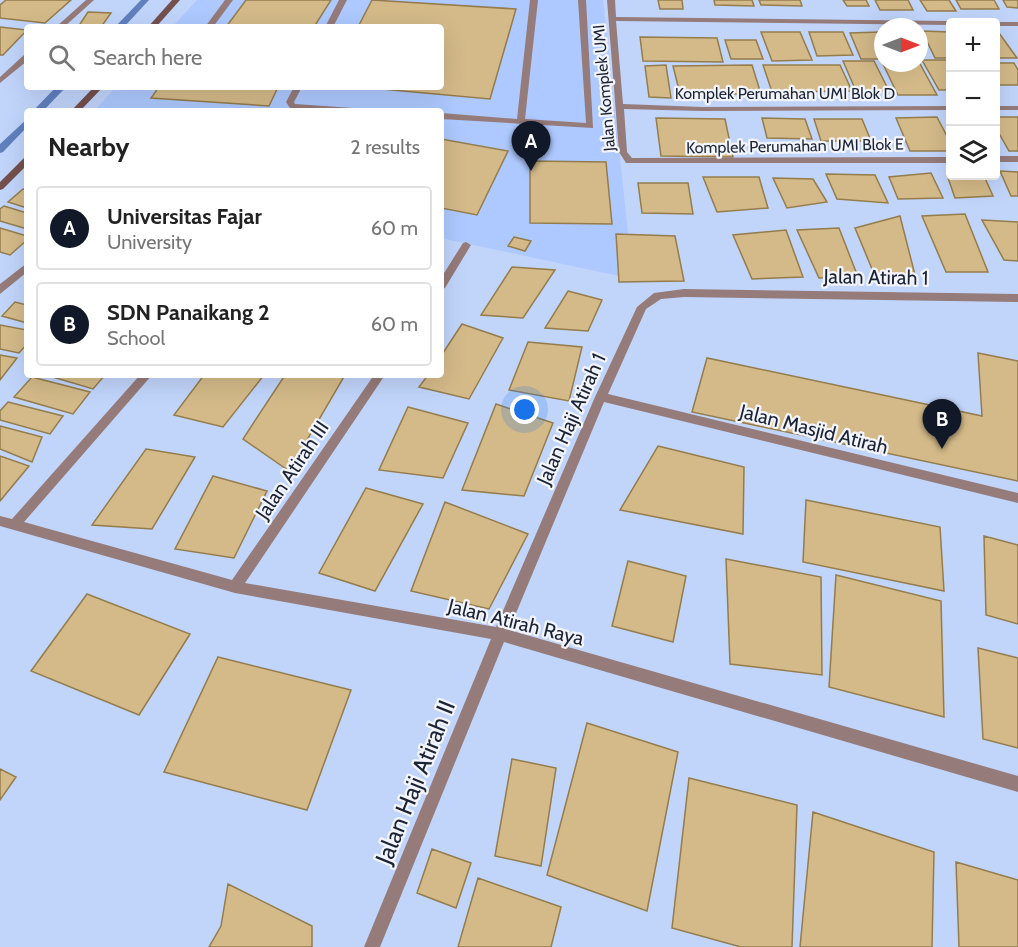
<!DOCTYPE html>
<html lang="en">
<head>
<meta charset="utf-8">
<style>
  :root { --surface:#fff; --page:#f6f6f6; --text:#222; --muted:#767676; --line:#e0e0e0; --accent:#111827 }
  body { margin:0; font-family:Cabin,sans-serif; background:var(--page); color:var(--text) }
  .controls { position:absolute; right:18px; top:18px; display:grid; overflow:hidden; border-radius:6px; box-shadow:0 6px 24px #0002 }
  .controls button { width:54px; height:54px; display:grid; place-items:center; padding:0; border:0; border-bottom:2px solid var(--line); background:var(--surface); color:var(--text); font:30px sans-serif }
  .compass { position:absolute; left:874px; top:18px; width:54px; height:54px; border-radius:50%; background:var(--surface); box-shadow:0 6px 24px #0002; rotate:90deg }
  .you { position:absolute; left:525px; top:410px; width:21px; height:21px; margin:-15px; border:4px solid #fff; border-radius:50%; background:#1a73e8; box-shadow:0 0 0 9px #1a73e833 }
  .badge { display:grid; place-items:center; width:39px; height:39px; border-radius:50%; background:var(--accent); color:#fff; font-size:20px; font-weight:700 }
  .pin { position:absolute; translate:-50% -50px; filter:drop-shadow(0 2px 3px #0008) }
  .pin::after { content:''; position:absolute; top:32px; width:21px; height:18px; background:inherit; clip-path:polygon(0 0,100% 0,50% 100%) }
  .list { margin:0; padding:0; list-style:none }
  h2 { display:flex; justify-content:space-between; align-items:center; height:78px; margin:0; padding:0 24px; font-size:26px }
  h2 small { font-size:20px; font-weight:400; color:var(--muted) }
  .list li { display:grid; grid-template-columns:39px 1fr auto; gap:18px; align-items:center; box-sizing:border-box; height:84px; margin:0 12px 12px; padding:0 12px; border:2px solid var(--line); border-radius:6px }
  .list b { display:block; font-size:22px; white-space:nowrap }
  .list p { margin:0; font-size:20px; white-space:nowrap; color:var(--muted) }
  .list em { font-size:20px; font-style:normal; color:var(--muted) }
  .icon { flex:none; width:33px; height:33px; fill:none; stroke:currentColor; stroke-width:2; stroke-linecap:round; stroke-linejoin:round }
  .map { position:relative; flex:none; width:1018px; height:947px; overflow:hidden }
  .search { position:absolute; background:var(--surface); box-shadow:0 6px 24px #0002; left:24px; top:24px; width:420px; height:66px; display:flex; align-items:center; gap:15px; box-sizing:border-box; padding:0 21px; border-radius:6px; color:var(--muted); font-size:22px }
  .panel { position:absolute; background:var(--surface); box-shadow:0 6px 24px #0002; left:24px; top:108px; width:420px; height:270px; border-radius:6px }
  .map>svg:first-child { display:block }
  .built { fill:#adc9ff }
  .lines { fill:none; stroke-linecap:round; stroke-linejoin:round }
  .stream { fill:#6080be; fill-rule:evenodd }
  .building { fill:#d4ba89; stroke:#947c4c; stroke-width:1.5 }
  .service { fill:#957b79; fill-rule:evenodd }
  .minor { fill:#957b79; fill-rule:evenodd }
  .secondary { fill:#74504e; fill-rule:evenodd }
  .labels { text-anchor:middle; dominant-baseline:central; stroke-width:4.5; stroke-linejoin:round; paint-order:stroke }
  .far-street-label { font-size:16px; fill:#1b2436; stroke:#f3f5fa }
  .street-label { font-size:20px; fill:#1b2436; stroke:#f3f5fa }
  .near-street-label { font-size:24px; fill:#1b2436; stroke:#f3f5fa }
</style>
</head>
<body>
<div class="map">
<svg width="1018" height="947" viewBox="0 0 1018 947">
  <rect width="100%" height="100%" fill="#c1d5fb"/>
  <!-- built -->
  <path class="built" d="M197,0H603L633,279L441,238V111H94L116,87H441V27H172Z"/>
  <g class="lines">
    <!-- stream -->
    <path class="stream" d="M141,0H149L124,27H115Z
      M56,87H66L43,111H33Z
      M27,119V127L3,152L0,153V144Z"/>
  </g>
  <!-- building -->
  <path class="building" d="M6,0H71L45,23L0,18V5Z
    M246,0H331L314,27H226Z
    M372,0L516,9L490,99L359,87H441V27H358Z
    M658,0H682L683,9H660Z
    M714,0H752L754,6L715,5Z
    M759,0H800L802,6L761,5Z
    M843,0H866L869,6H847Z
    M875,0H908L913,10H880Z
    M920,0H949L956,11H927Z
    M956,0H994L999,9H961Z
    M1003,0H1018V8L1007,7Z
    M88,12L111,13L101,27H78Z
    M0,27L27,30L3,55H0Z
    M922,31L950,32V58H935Z
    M761,32H800L812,60L772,61Z
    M809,32H843L853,55L817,56Z
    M880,32L883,38V59H861L850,33Z
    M996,33H999L1017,58H996Z
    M640,37L717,38L723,62L643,61Z
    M725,40H756L763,59H731Z
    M881,60L883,63L919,62L937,95H898Z
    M922,60H950V90H939Z
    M843,61H874L889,91H856Z
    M996,63H1014L1018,70V85H996Z
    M666,65L671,98L649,97L645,66Z
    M752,65L761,94H680L673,66Z
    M763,65H840L852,91L772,92Z
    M159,87H278L269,106L151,98Z
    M937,117L950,142V151H910L896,118Z
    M996,117H1018V151H1009L996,128Z
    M656,118L725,119L733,157L661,156Z
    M762,118L805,119L812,139L767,138Z
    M814,119H862L871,141H821Z
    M441,139L508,151L477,215L441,208Z
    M530,161L606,162L612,224L530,223Z
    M1000,171L1018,172V196H1011Z
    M931,173L943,198L898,199L889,177Z
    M826,174L875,175L888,203L837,199Z
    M947,175L984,176L993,196L955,198Z
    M703,177H759L768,208L717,212Z
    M773,178L813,179L827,202L787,208Z
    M638,183H688L693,214L642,213Z
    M23,189L27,190V208L8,202Z
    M4,206L27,213V229L0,221V209Z
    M965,214L988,272H946L922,216Z
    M900,216L915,275L877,281L855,228Z
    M982,220L1018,222V261L1004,260Z
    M0,228L27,236V240L10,255L0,252Z
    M839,228L858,277L819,278L797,230Z
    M786,230L803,277L752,279L733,235Z
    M616,234L675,236L684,281L619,282Z
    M514,237L531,241L525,251L508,246Z
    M512,267L555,270L523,318L481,315Z
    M568,291L602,300L588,331L545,328Z
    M15,302L27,305V323L2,316Z
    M462,324L503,338L469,399L419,387L428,375H441V356Z
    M0,325L27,330V344L19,353L0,349Z
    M528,342L582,347L569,401L509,390Z
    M978,353L1018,361V481L692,412L707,358L982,416Z
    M0,355L17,358L0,380Z
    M46,375H105L93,389Z
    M204,375H264L223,427L174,415Z
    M285,375H345L289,471L243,439Z
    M32,377L90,392L73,414L14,397Z
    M8,402L63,416L50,434L0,420V411Z
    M496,404L553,423L524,496L462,490Z
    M408,407L468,423L443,478L379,470Z
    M0,426L42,437L32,462L0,449Z
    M658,446L744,467L743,534L620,510Z
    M146,449L195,457L152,529L92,525Z
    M0,456L29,466L0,501Z
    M213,476L267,491L234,558L175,549Z
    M366,488L423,504L375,591L319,573Z
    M806,500L940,527L944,591L803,562Z
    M445,502L528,534L489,609L411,591Z
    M984,536L1018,545V624L986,615Z
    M726,559L821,577L822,675L730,664Z
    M628,561L686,576L673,642L612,626Z
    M836,575L941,601L944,717L829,687Z
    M87,594L190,634L139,715L31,671Z
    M978,648L1018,658V748L983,739Z
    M218,657L351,690L307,810L164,772Z
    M587,723L678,752L647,911L547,875Z
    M512,759L556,768L541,866L495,856Z
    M0,769L16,777L0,800Z
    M689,778L797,805L792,947H741L672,928Z
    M813,812L934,852L932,947H800Z
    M432,849L471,863L456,908L417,893Z
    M956,862L1018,880V947H959Z
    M478,878L561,907L551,947H458Z
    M228,884L312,926V947H209L221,926Z"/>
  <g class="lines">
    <!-- service -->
    <path class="service" d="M225,0H233L213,27H205Z
      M339,0H347L333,27H325Z
      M530,0H538L525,119L586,123L578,0H586L593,128L441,119V113L517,119Z
      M294,87H302L294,102L295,104L367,109L371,111H330L290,108L286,102Z"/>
    <!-- minor -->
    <path class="minor" d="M86,0H94L64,27H56Z
      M607,0H615L616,17L950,21L953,22H950V25L616,21L623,104L702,107L950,106V110L702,111L624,109L627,152L632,158L950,157V163H626L619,152Z
      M993,22H1018V26H996V22Z
      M24,55H27V61L0,83V77Z
      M996,106H1018V110H996Z
      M996,156H1018V162H996Z
      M466,242L471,245L445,288L441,290V278L463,243Z
      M27,263V272L0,294V284Z
      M684,289L1018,294V302L684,297L661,299L646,309L608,394L1018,493V503L604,402L509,630L1018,776V792L504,642L380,947H364L491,639L235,593L0,526V516L12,519L140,375H152L24,522L232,580L374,375H385L245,583L496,627L595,397L637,307L654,293Z"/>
    <!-- secondary -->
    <path class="secondary" d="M172,0H180L156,27H148Z
      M94,87H103L80,111H71Z
      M27,157V165L3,189L0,190V182L24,158Z"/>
  </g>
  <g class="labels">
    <!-- far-street labels -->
    <g class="far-street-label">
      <text transform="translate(604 88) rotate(-95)">Jalan Komplek UMI</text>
      <text x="785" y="93">Komplek Perumahan UMI Blok D</text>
      <text transform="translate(795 146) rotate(-1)">Komplek Perumahan UMI Blok E</text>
    </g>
    <!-- street labels -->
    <g class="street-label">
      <text transform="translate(876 277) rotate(1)">Jalan Atirah 1</text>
      <text transform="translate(571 419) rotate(-66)">Jalan Haji Atirah 1</text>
      <text transform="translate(814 429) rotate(14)">Jalan Masjid Atirah</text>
      <text transform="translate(292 470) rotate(-56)">Jalan Atirah III</text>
      <text transform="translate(516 622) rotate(14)">Jalan Atirah Raya</text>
    </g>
    <!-- near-street labels -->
    <g class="near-street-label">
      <text transform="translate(415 782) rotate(-68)">Jalan Haji Atirah II</text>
    </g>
  </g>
</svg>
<div class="controls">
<button>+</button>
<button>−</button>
<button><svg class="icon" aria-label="layers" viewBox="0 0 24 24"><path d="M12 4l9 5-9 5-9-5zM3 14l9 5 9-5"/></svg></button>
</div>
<svg class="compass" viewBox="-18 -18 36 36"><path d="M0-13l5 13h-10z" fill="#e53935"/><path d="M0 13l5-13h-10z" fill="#767676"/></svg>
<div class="you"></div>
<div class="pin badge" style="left:531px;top:171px">A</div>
<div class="pin badge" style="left:942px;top:449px">B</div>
<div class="search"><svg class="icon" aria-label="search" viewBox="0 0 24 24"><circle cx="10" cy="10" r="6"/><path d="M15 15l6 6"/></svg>Search here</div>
<section class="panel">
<h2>Nearby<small>2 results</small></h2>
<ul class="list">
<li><span class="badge">A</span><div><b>Universitas Fajar</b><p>University</p></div><em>60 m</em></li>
<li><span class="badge">B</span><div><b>SDN Panaikang 2</b><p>School</p></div><em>60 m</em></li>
</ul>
</section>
</div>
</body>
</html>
